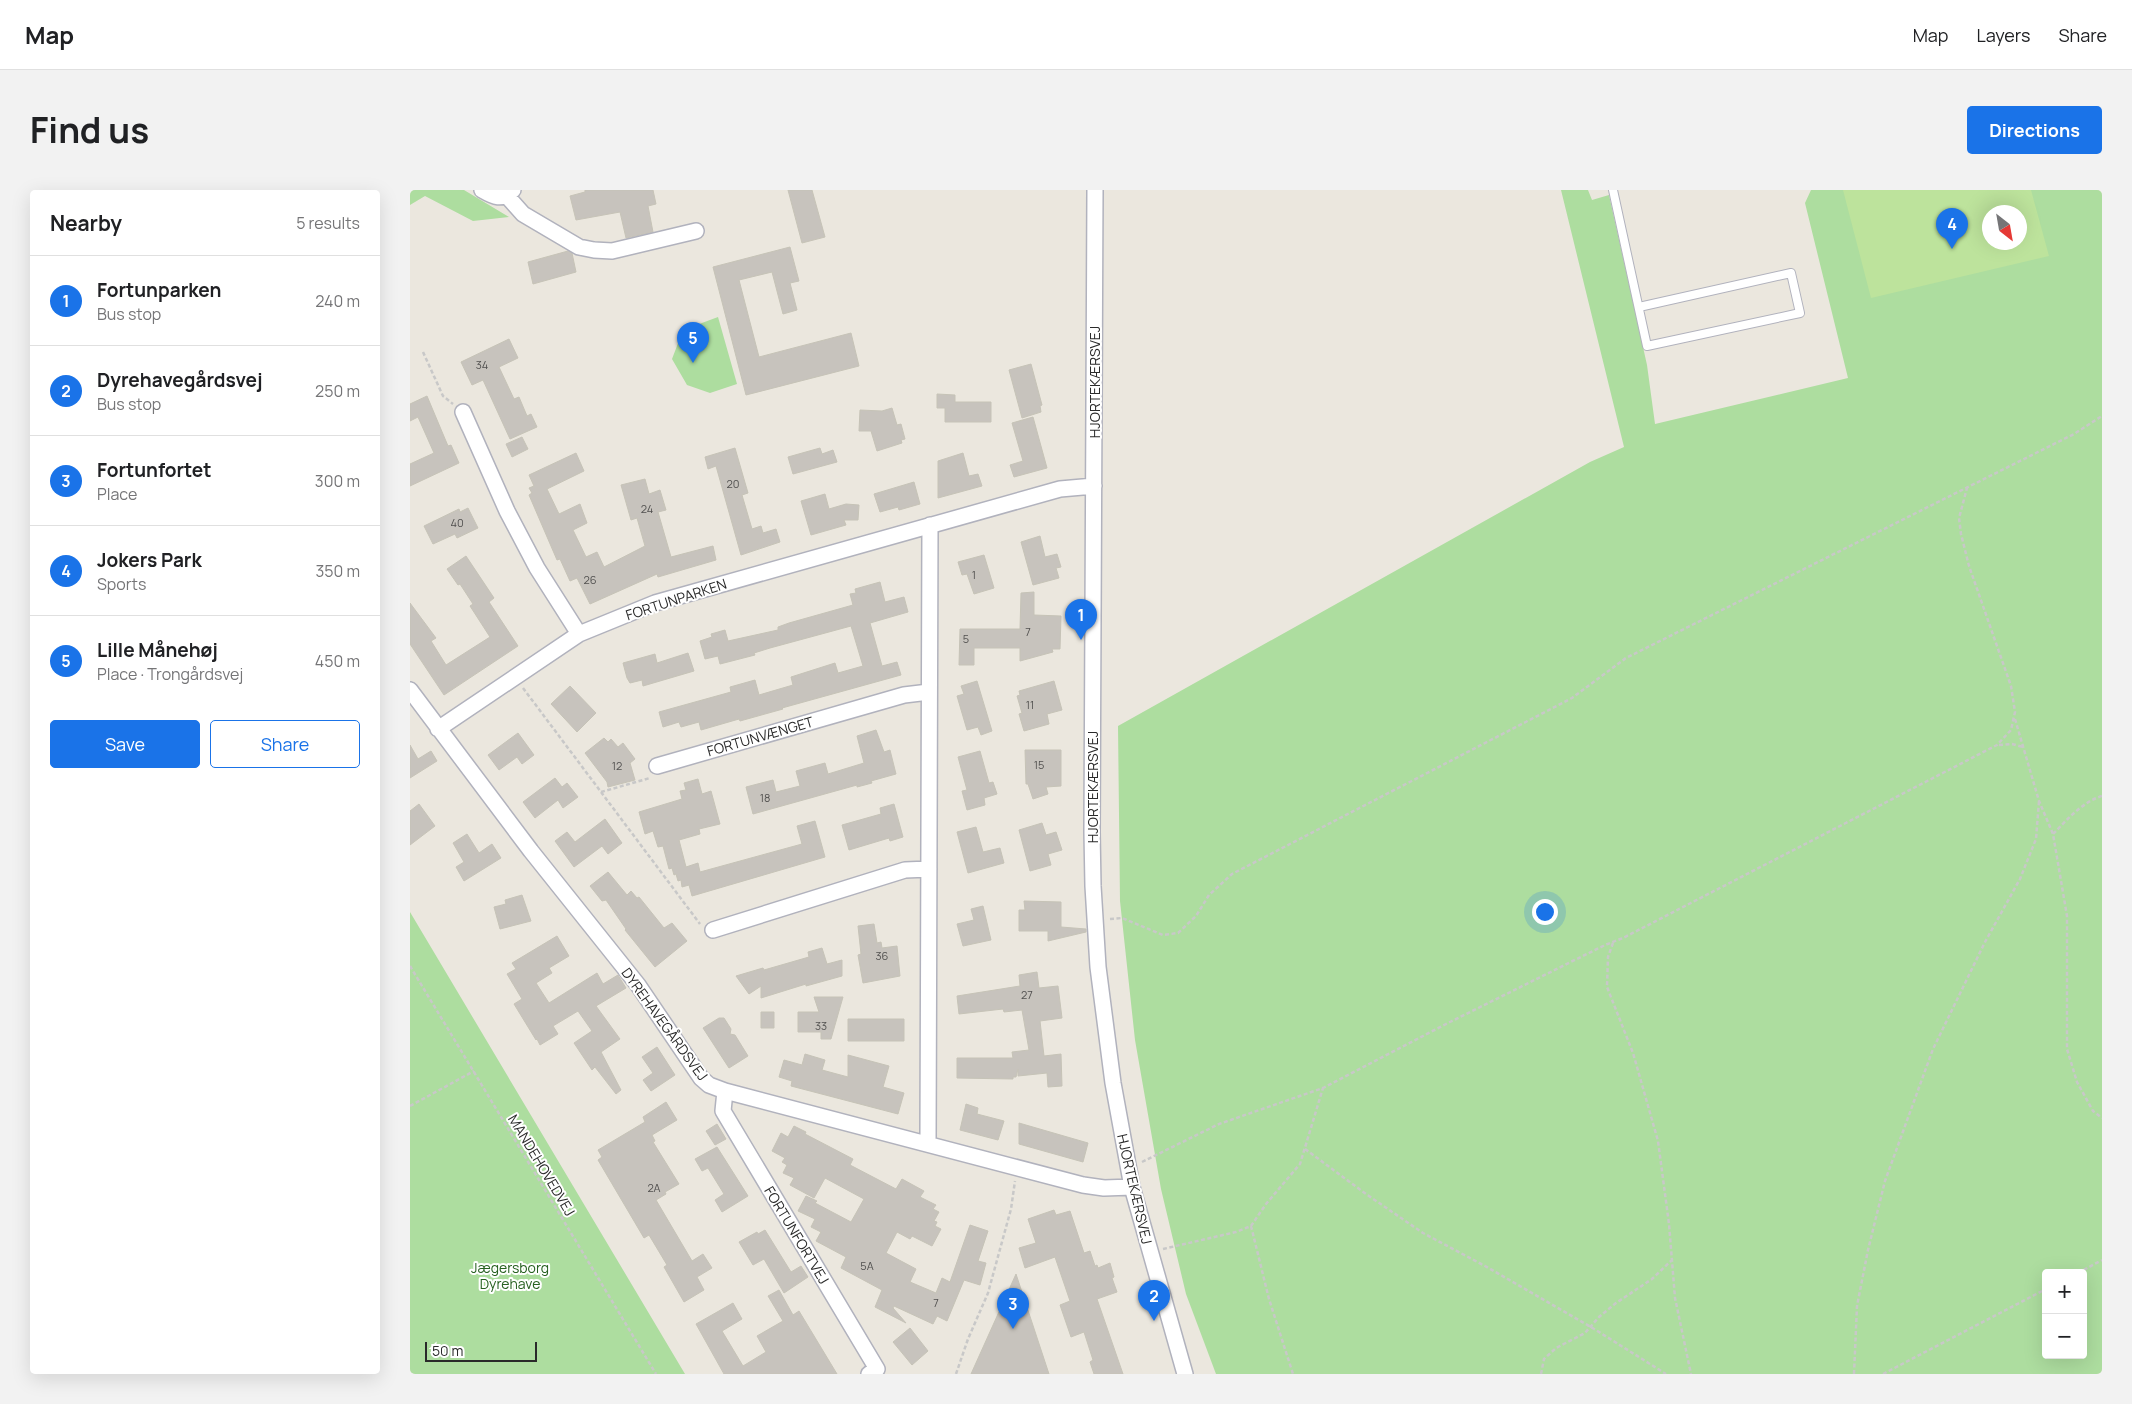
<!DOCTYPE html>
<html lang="en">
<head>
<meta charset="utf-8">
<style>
  :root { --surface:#fff; --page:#f2f2f2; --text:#202124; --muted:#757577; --line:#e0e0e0; --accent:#1a73e8 }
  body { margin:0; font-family:Manrope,sans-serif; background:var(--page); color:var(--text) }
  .controls { position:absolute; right:15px; bottom:15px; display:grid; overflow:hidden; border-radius:5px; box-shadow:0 5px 20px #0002 }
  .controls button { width:45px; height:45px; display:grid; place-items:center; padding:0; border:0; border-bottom:1px solid var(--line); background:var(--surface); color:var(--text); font:25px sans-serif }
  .compass { position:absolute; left:1572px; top:15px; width:45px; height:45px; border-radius:50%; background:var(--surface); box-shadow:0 5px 20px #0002; rotate:149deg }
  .scale { position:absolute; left:15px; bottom:12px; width:112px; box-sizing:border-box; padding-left:5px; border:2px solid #2a2a2a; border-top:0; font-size:14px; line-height:18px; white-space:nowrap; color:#2a2a2a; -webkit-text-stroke:4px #fff; paint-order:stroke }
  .you { position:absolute; left:1134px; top:721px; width:18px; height:18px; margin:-12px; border:4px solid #fff; border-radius:50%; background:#1a73e8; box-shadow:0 0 0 8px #1a73e833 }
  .badge { display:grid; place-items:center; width:32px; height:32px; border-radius:50%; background:var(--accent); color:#fff; font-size:16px; font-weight:700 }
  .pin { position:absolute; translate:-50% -41px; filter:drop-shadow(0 1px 2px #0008) }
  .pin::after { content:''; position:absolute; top:26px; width:18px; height:15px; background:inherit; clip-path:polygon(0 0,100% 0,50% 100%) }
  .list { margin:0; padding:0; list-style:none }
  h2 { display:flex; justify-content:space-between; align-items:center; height:65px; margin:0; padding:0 20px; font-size:21px }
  h2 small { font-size:16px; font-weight:400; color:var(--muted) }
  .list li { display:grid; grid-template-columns:32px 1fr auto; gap:15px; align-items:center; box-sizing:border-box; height:90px; padding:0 20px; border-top:1px solid var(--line) }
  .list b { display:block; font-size:19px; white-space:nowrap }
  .list p { margin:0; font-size:16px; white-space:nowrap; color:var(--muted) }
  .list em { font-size:16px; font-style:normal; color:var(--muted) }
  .actions { display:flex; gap:10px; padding:15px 20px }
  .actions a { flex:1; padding:11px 0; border:1px solid var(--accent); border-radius:5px; text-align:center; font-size:18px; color:var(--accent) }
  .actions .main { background:var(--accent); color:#fff }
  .map { position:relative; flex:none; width:1692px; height:1184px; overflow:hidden; border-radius:5px }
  header { display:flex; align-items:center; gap:30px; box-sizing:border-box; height:70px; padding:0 25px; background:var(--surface); border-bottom:1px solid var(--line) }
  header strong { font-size:24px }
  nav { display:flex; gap:28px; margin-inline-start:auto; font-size:18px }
  .intro { display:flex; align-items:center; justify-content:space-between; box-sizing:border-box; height:120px; padding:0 30px }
  h1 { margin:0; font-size:35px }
  .button { padding:12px 22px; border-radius:5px; background:var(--accent); color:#fff; font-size:18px; font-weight:700 }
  main { display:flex; gap:30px; padding:0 30px }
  aside { flex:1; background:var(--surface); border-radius:5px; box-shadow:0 5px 20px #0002 }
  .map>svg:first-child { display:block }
  .green { fill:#addd9f; fill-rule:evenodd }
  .pitch { fill:#bde39c; fill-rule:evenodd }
  .building { fill:#c7c3bd; stroke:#c6c3b7 }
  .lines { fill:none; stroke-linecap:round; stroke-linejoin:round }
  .lane-casing { stroke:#b1b2bd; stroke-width:10 }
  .street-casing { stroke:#b1b2bd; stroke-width:18 }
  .path { stroke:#c8c8c8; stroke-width:2.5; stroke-dasharray:4 2.5; stroke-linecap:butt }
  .lane { stroke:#fff; stroke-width:8 }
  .street { stroke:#fff; stroke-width:15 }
  .labels { text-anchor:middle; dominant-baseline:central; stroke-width:4; stroke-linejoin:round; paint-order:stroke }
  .number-label { font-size:11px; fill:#51504f }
  .street-label { font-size:14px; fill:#2a2a2a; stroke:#fff }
  .park-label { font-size:14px; fill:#276120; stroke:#fff }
</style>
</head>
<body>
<header>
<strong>Map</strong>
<nav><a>Map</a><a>Layers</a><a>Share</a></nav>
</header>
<div class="intro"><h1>Find us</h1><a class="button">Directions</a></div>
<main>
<aside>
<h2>Nearby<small>5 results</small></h2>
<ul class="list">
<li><span class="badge">1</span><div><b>Fortunparken</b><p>Bus stop</p></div><em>240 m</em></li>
<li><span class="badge">2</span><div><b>Dyrehavegårdsvej</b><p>Bus stop</p></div><em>250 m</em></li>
<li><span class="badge">3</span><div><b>Fortunfortet</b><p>Place</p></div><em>300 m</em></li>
<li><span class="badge">4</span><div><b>Jokers Park</b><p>Sports</p></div><em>350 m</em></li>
<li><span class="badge">5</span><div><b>Lille Månehøj</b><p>Place · Trongårdsvej</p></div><em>450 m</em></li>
</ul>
<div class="actions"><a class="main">Save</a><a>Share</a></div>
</aside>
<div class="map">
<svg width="1692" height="1184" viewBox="0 0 1692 1184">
  <rect width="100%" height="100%" fill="#ebe7de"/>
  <!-- green -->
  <path class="green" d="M0,0H54L99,27L63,31L15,6L0,15Z
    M1151,0H1178L1182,10L1199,5L1237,175L1245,234L1438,188L1395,13L1401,0H1692V1184H806L776,1104L751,999L725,850L710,711L708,536L1180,272L1214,257ZM1580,22H1610V52H1580ZM1636,1083H1673V1165H1636Z
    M308,127L327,194L300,203L277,195L262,169L273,140Z
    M0,722L275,1184H0Z"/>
  <!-- pitch -->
  <path class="pitch" d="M1433,0H1621L1639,66L1461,108ZM1580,22H1610V52H1580Z"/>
  <!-- building -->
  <path class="building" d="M175,0H243L246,14L238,16L243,42L216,48L210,22L166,30L160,6L175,2Z
    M378,0H402L415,47L392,53Z
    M380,57L389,91L380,93L387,120L373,124L362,82L329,90L349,167L441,143L449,176L336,205L303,77Z
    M158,61L162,63L166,82L123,94L118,72Z
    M99,149L108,168L89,177L104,209L109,207L117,226L121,224L127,237L100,249L73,190L62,195L51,172Z
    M621,174L632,215L630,216L631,222L612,228L599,180Z
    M527,204L545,205V212H581V232H535V218H527Z
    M17,206L38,256L41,255L49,273L0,296V274L24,263L8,227L0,231V214Z
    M482,218L487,235L491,234L495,249L491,250L492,253L467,261L461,241H449L450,220L472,221Z
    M623,227L637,278L604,287L600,275L613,271L602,233Z
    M112,247L118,259L102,267L96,254Z
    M325,258L338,303L332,305L342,339L351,336L353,343L366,339L370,352L331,365L306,276L298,279L295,267Z
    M410,258L412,264L423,260L427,272L383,284L378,267Z
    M166,263L174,281L137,299L149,324L170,314L177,333L163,340L176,367L187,362L194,377L235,356L227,328L221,330L211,295L235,289L239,304L250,300L256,320L248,322L261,367L303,356L306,370L248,387L247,384L180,414L167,388L160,391L150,369L147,370L119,305L122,303L119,298L124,296L119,285Z
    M553,263L559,286L568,284L572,296L528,308V271Z
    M504,292L510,314L489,320L488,317L470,322L464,304Z
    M415,304L419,319L436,314L449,315L448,330H434L436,335L401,345L391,311Z
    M58,318L68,338L47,348L45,344L23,354L14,336L49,319L50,322Z
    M630,346L635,367L647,364L651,377L646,378L649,388L623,395L611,352Z
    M574,365L584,398L564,404L557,384L552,385L548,372Z
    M56,366L84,408L79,412L108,456L34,505L0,454V413L26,448L21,451L36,475L80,447L60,416L63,414L50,394L48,395L37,379Z
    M470,392L475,412L494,407L498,422L460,433L472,476L487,472L491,485L372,518L373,519L330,531L329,529L291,540L289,532L271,537L269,532L253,537L249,522L321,502L320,497L345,490L349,505L383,495L381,487L425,473L428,483L453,476L441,436L360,458L344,463L345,465L310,474L308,466L295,469L290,451L302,447L301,444L315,440L318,451L368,440V437L379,433L443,415L440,404L446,403L445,399Z
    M624,402V425L651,426L650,459H642L643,462L610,471V458H564V475H549L550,439H610L611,403Z
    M278,463L284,481L233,496L232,490L220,493L217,488L213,473L245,464L247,473Z
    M567,491L582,541L571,545L568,537L557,540L547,506L554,504L551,496Z
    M644,491L652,520L637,524L639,534L614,541L609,524L612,523L607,506L610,505L609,501Z
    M160,496L186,523L167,542L141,514Z
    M466,540L474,562L480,560L486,584L461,591L462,593L447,597V595L343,624L336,597L363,590L366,602L390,596L386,581L415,573L418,584L454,573L447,546Z
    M108,543L124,565L112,574L107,567L89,580L78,565Z
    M194,548L198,552L201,549L208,557L213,553L225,569L220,573L225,590L198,597L197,592L175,563Z
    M0,555L8,569L21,561L27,571L0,588Z
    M615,560H651V596L636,597L638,604L623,609L618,594H616Z
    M570,561L579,593L583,592L587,604L574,608L575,615L557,620L552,601L557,600L548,567Z
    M145,588L152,597L157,593L168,607L153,618L148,610L125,628L113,612Z
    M288,589L292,604L301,601L310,634L289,639L290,644L269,650L276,677L288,673L290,682L392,654L387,636L405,631L415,667L282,706L279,695L272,697L271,690L268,691L266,684L264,685L262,678L259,679L253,656L248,657L243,641L235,644L229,622L272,609L270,601L276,600L274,593Z
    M9,614L25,636L0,655V621Z
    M484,614L493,647L480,651L479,648L439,660L432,635L471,624L470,618Z
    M195,629L212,653L198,664L192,656L164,677L145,651L157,642L165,652Z
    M632,633L636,645L646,642L652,660L638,664L641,675L620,681L609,640Z
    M566,637L573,662L590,658L594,673L558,683L547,642Z
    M57,644L69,663L82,654L91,668L54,691L46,677L54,672L43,653Z
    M198,682L217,705L221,701L227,708L229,707L254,738L262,733L277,751L245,777L215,740L216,739L196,710L192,711L180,696Z
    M112,705L121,731L90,739L84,717L96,714L95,710Z
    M614,711L651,712V737L676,739V742L638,751V741H609V720H615Z
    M573,716L581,750L553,756L547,734L564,730L561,719Z
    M464,734L467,753L471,752L472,758L487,756L490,786L453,793L448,765L451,764L448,736Z
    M147,746L159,766L139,778L142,783L126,793L139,813L187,783L193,794L208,785L216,798L186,816L210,849L191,862L211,900L206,904L185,877L182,880L164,853L182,841L168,821L143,836L148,844L130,855L127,849L126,850L104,814L112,809L97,784L106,779L102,773Z
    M412,758L417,774L432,770V786L396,796V794L351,808V796L339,804L326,786L353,778L354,780L399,767L398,762Z
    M627,782L629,798L648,796L652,828L630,831L634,866L651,864L652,896L638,897L637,883L608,886V879L606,887H603V889L547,888V868H603L602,862L619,860L612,820L594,822L593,819L549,824L547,806L610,796L609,785Z
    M404,807H433L421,849H411V842H388V822H409Z
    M351,822H364V838H351Z
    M309,828H314L321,839L320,844L325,845L338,866L319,878L293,838Z
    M438,829H494V851H438Z
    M247,857L265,885L241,901L233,890L243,883L232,867Z
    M395,864L415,870L412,880L438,887V865L479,876L473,897L494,903L488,924L381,896L382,891L369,887L374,870L392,875Z
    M256,912L267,930L242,945L245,951L243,952L269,994L255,1002L256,1004L246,1010L282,1071L293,1064L302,1078L287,1087L294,1100L274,1112L254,1077L257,1075L239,1045L234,1048L188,970L192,967L188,960L235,932L233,927Z
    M556,914L568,918L567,924L594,931L588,950L550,940Z
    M609,933L678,953L673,972L609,954Z
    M307,934L316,949L305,955L296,941Z
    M384,936L396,942L395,944L443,969L440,975L486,999L492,989L514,1001L510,1007L526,1015L523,1019L529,1022L524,1031L527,1032L525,1036L531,1039L522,1056L502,1046L500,1049L487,1042L476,1063L506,1079L500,1092L526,1103L532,1088L540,1092L560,1035L578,1041L568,1071L576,1073L570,1095L554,1090L537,1131L527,1126L523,1134L484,1116L483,1118L496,1133L465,1117L472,1100L431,1078L436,1067L406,1051L411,1042L401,1037L405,1029L388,1021L396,1006L407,1011L405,1013L441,1032L454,1009L415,988L404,1008L380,995L384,988L373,983L377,975L372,972L375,968L362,961L371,943L378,947Z
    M307,957L338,1006L312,1022L305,1010L314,1004L298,978L292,981L285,969Z
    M644,1020L646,1025L660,1021L674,1063L680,1061L685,1076L687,1075L688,1078L700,1073L704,1087L702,1088L707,1102L687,1109L713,1184H684L680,1172L683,1170L674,1142L661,1147L650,1115L660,1111L645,1067L615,1078L609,1058L626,1053L618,1029Z
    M355,1040L381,1082L391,1076L398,1087L374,1103L354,1069L343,1075L329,1052L347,1042L348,1044Z
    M606,1084L639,1184H561Z
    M369,1100L383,1125L389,1121L427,1184H314L286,1134L323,1113L332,1129L312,1141L333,1176L356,1162L347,1146L373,1131L358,1106Z
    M500,1138L518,1161L502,1175L483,1152Z"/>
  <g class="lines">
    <defs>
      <path id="lane" d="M1203,0L1237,156L1390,123L1381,83L1229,117"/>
      <path id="street" d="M72,0C84,7 92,11 103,0
        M685,0L682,642L683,696L688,777L703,893L722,997L775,1184
        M97,6L113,24L169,57L184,60L202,61L286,41
        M53,222L97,321L127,378L169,444
        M0,500L121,661L228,795L291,888L299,895L315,901L673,995L694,998L722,997
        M28,539L169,444L245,413L650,299L684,296
        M247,576L494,505L519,502
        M303,740L495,680L519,679
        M315,901L313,921L467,1179L459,1184
        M518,953L520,335"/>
    </defs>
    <!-- lane casing -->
    <use href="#lane" class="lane-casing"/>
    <!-- street casing -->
    <use href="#street" class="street-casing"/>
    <!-- path -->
    <path class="path" d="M13,162L33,206L43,214
      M113,498L290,734
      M1605,529L1629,611L1643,644
      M1589,555L1602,554L1613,557
      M191,602L240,588
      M1692,606C1672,612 1657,630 1643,644L1657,726V859L1667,892L1683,921L1692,928
      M700,729L712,728L753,745L768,743L786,726L799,705L822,684L1162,508L1216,468L1664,244L1692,226
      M1203,753L1198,767L1197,797L1223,863L1248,951L1259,1034L1265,1108L1281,1184
      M0,776L246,1184
      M0,916L64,881
      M895,959L956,1004L1013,1043L1075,1076L1181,1137L1256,1184
      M732,972L809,934L913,898L1040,832L1195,755L1213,748L1587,555L1601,540L1605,522L1601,496L1559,376L1551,344L1549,328L1557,298
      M841,1036L859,1109L883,1184
      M753,1059L826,1042L841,1036L856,1014L890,974L913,898
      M1668,1083L1692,1070
      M546,1184L558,1149L578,1103L601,1019L605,991
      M1131,1184L1134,1169L1146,1158L1175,1143L1189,1127L1206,1113L1242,1089L1262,1070
      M1444,1184L1447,1116L1458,1060L1475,991L1523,859L1575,752L1610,689L1626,649L1629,611
      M1473,1184L1636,1099"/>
    <!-- lane -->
    <use href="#lane" class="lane"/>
    <!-- street -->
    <use href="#street" class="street"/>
  </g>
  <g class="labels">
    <!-- number labels -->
    <g class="number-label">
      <text x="72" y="174">34</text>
      <text x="323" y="293">20</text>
      <text x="237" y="318">24</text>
      <text x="47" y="332">40</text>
      <text x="564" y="384">1</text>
      <text x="180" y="389">26</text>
      <text x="618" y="441">7</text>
      <text x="556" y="448">5</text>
      <text x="620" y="514">11</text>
      <text x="629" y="574">15</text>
      <text x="207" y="575">12</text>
      <text x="355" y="607">18</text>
      <text x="472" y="765">36</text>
      <text x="617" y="804">27</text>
      <text x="411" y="835">33</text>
      <text x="244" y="997">2A</text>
      <text x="457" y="1075">5A</text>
      <text x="526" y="1112">7</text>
    </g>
    <!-- street labels -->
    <g class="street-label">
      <text transform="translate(684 192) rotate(-90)">HJORTEKÆRSVEJ</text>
      <text transform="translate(266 409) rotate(-18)">FORTUNPARKEN</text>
      <text transform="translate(350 546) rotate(-16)">FORTUNVÆNGET</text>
      <text transform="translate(682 597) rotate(-90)">HJORTEKÆRSVEJ</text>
      <text transform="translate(255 834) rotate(54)">DYREHAVEGÅRDSVEJ</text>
      <text transform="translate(132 975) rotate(59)">MANDEHOVEDVEJ</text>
      <text transform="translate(725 999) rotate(77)">HJORTEKÆRSVEJ</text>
      <text transform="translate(387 1045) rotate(59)">FORTUNFORTVEJ</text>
    </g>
    <!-- park labels -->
    <g class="park-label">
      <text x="100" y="1077">Jægersborg<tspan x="100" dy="16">Dyrehave</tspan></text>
    </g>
  </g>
</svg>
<div class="controls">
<button>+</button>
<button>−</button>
</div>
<svg class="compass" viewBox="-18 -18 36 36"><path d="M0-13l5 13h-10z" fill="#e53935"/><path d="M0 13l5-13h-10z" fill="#757577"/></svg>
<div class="scale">50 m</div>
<div class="you"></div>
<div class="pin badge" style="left:671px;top:450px">1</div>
<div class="pin badge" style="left:744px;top:1131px">2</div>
<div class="pin badge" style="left:603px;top:1139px">3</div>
<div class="pin badge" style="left:1542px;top:59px">4</div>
<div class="pin badge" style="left:283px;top:173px">5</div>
</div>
</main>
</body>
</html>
